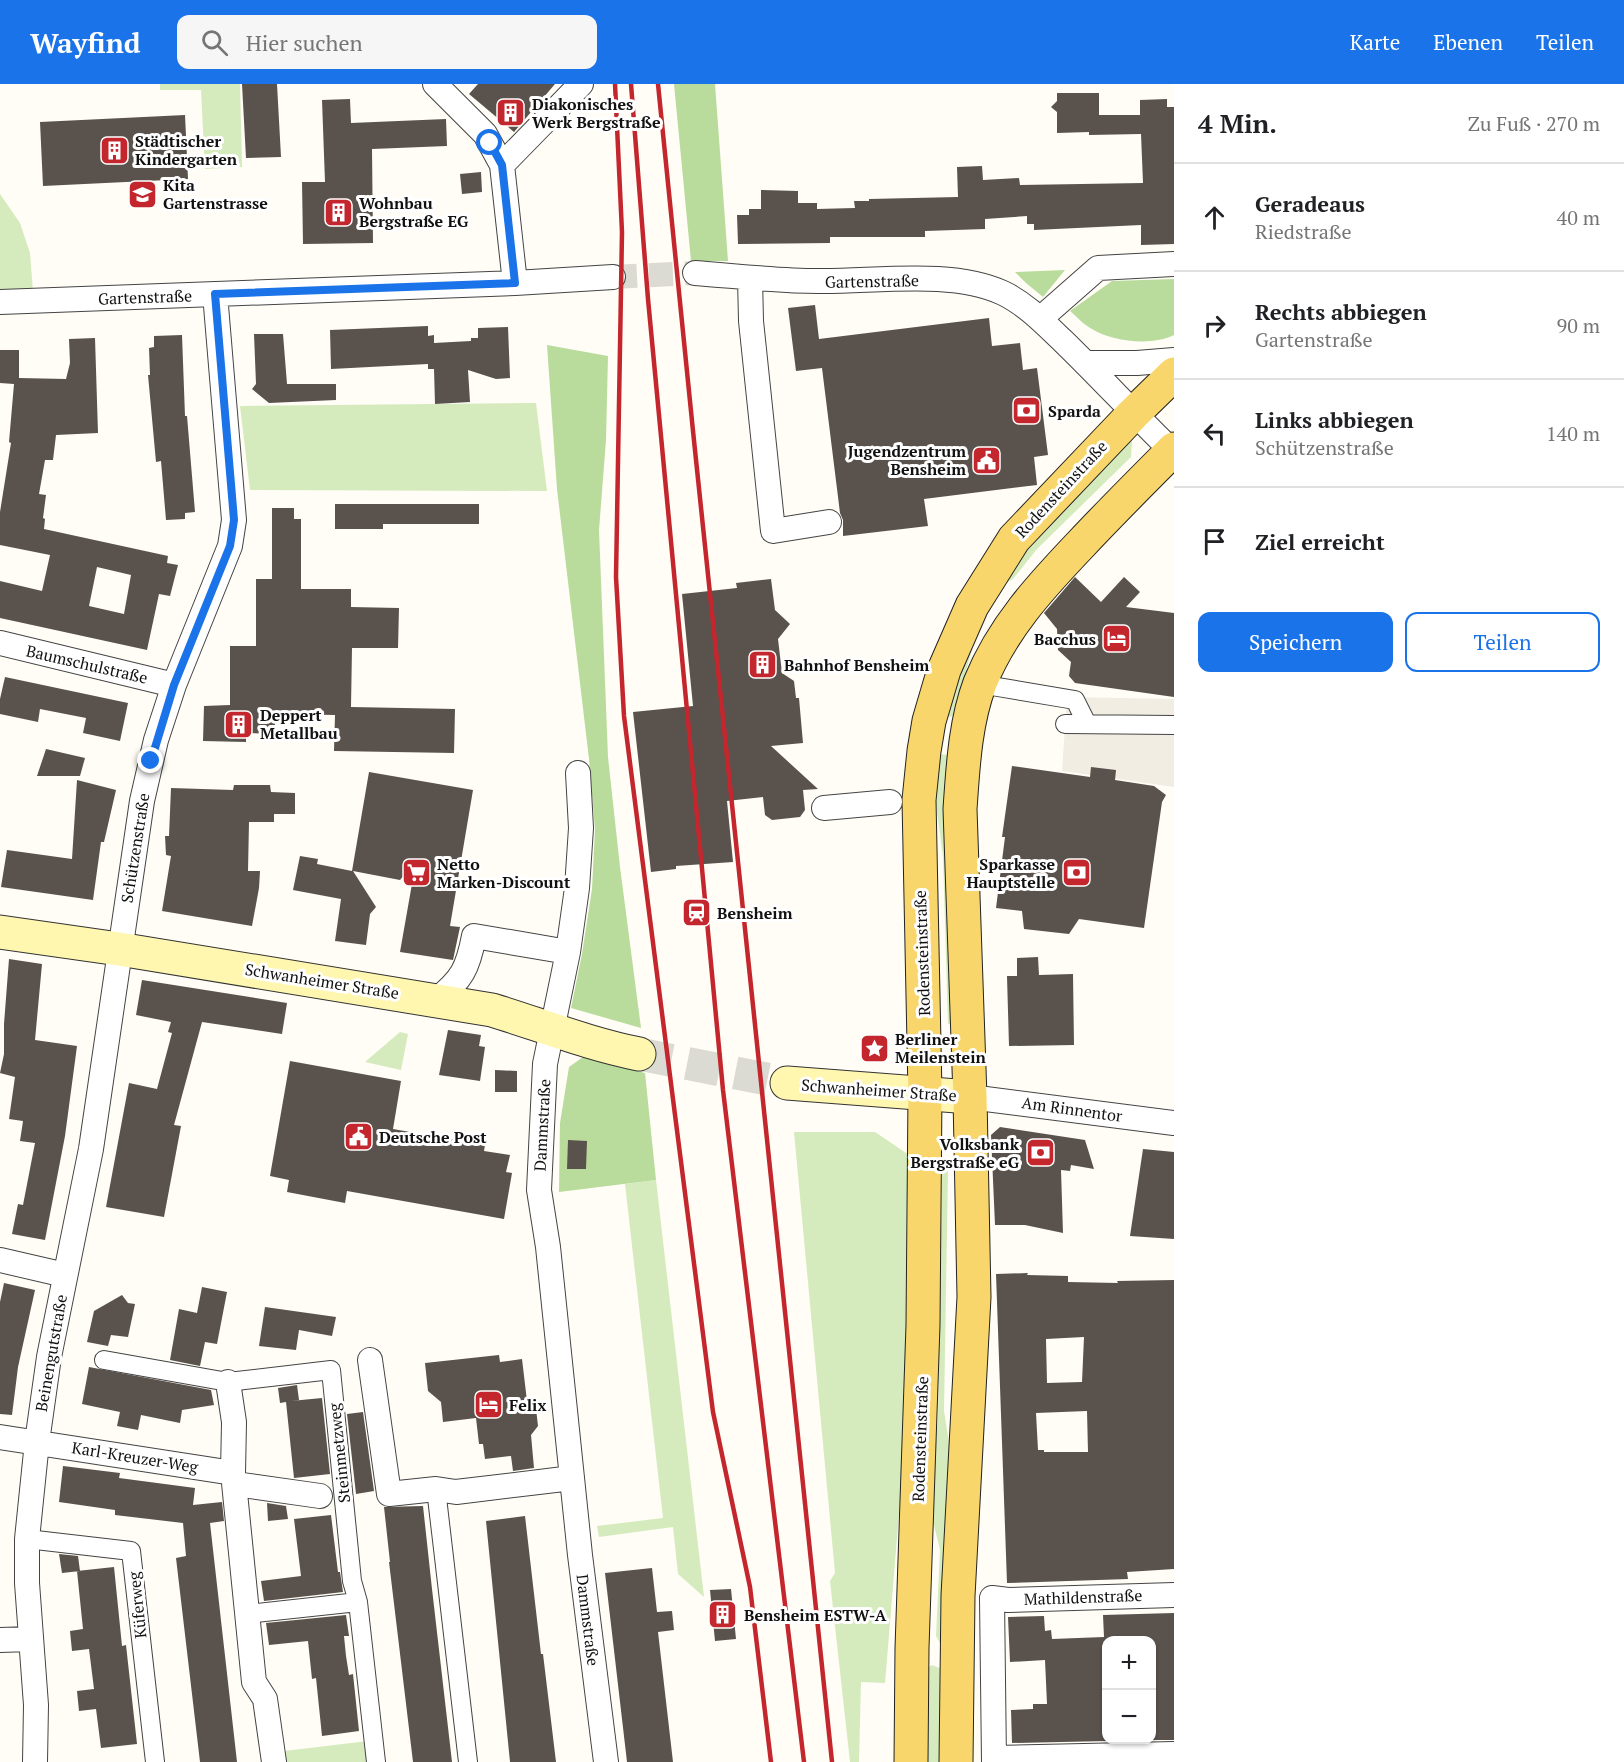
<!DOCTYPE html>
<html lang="de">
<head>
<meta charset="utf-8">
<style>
  :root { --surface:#fff; --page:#f6f6f6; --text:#202124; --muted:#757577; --line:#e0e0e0; --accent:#1a73e8 }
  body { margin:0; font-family:"PT Serif",serif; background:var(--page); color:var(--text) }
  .controls { position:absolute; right:18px; bottom:18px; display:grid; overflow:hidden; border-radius:12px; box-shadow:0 2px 4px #0004 }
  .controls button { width:54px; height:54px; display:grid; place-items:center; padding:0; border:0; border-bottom:2px solid var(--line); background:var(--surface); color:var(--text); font:30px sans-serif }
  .stop { position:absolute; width:18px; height:18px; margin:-14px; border:4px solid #1a73e8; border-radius:50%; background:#fff }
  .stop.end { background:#1a73e8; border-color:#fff; box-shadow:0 2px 6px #0008 }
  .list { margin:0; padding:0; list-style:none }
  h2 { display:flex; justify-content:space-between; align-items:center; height:78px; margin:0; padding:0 24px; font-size:26px }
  h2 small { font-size:20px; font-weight:400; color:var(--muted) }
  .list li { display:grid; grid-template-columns:39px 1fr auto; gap:18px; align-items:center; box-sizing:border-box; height:108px; padding:0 24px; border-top:2px solid var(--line) }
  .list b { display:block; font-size:22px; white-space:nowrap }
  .list p { margin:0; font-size:20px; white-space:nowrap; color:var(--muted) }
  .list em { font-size:20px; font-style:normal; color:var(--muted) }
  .actions { display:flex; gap:12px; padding:18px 24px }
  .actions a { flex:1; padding:14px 0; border:2px solid var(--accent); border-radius:12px; text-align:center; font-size:21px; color:var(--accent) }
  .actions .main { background:var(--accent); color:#fff }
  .icon { flex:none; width:33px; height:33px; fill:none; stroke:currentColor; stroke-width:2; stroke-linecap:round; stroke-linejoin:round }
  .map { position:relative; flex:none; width:1174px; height:1678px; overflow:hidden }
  header { display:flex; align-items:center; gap:36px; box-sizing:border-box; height:84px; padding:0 30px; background:var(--accent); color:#fff }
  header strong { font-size:28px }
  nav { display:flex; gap:33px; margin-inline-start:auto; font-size:21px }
  .search { width:420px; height:54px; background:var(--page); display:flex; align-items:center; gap:15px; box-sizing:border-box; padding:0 21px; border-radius:12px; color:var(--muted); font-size:22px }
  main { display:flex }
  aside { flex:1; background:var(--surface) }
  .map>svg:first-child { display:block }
  .green { fill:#d5ebbd }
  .forest { fill:#b9dc9c }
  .plaza { fill:#f1ede2 }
  .building { fill:#5a524d; fill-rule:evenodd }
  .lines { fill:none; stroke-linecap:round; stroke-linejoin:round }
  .minor-tunnel { stroke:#dbdad3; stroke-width:24; stroke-dasharray:24 12; stroke-linecap:butt }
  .secondary-tunnel { stroke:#dbdad3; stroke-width:33; stroke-dasharray:33 16; stroke-linecap:butt }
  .pedestrian-casing { stroke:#444; stroke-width:20 }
  .minor-casing { stroke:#444; stroke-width:26 }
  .secondary-casing { stroke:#333; stroke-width:35 }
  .primary-casing { stroke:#222; stroke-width:35 }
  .pedestrian { stroke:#fff; stroke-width:18 }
  .minor { stroke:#fff; stroke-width:24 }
  .secondary { stroke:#fff6b0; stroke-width:33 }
  .primary { stroke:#f9d66b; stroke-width:33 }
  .rail { stroke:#c4262e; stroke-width:4.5 }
  .route { stroke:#1a73e8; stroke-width:8 }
  .labels { text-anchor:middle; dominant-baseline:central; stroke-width:6; stroke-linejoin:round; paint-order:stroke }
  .poi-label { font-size:16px; font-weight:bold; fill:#111; stroke:#fff; text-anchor:start }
  .street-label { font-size:16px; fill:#111; stroke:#fff }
</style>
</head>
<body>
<header>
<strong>Wayfind</strong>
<div class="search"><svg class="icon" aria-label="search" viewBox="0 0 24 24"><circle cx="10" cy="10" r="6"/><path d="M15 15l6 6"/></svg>Hier suchen</div>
<nav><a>Karte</a><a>Ebenen</a><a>Teilen</a></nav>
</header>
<main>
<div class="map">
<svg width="1174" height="1678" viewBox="0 0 1174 1678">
  <rect width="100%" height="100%" fill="#fffdf5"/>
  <!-- green -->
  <path class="green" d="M160,0H240L242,83L205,85L201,6H160Z
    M0,110L20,139L30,169L33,208H0Z
    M536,319L547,407L250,406L240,322Z
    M1132,357L1131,373L1037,465L1013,495L1004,500L976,550L954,632L945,633L965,565L1015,475L1124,358Z
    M938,670L950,671L954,939L948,940L943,773L935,714Z
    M400,948L408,950L401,986L365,978Z
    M794,1048H875L912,1073L914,1249L885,1599L861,1598L859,1678H850L830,1497L835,1489Z
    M948,1087L944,1327L951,1371L945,1552L940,1559L936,1552L940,1466L930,1425L938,1334L942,1088Z
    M656,1096L704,1513L678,1490L673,1443L599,1453L597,1442L663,1434L625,1100Z
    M932,1581L942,1585L943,1678H923L926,1585Z
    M368,1657L370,1678H285L284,1667Z"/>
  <!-- forest -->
  <path class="forest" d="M674,0H715L728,177H691Z
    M1065,186L1043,213L1026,199L1015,188Z
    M1174,195V251C1153,262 1112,258 1092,245C1084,241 1077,233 1070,227L1112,197Z
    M547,261L608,272L606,356L599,446L608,673L620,783L641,944L571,924L582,870L592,805L595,745L589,675L557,405Z
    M583,973L645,989L656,1096L559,1108L560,1039L569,983Z"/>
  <!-- plaza -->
  <path class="plaza" d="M1067,613L1174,615V703L1062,687Z"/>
  <!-- building -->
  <path class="building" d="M242,0H277L281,73L246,74Z
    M478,0H555L514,48L469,10Z
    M1057,9H1099V31H1140V16L1167,15V23H1174V160L1141,161V141L1034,146V140H1027V132L985,135V145L925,147V153H830V159L738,160L737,131H749V125H761V106L798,107V119H817V125L855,124L854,117H869V115L958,113L957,83L982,82L983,96L1019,94L1020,101L1143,99L1141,50L1089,51V48L1057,49V28L1051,23L1057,17Z
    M350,15L351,39L446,35L447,62L372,65L373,159L303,160L302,98H325L322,16Z
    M185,31L188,95L43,102L40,38Z
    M481,88L482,108L462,110L460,90Z
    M815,221L819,255L989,234L992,262L1020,259L1023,286L1037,284L1048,371L1034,373L1037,401L924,415L928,442L843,452V436L840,429L822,284L796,287L788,224Z
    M428,242V252L434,251V259L471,257V254H478V244L508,243L510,294L496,295L468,286L470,318L435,320L434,285H428V280L331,285L330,246Z
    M254,250H283L287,300H336V316L269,319L252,305L256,300Z
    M182,251L185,332H187L195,428L185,429V435L166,436L161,377L156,378L148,291H150L149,264L154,263V252Z
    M95,254L98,349L56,351L53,376H45L39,410L46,411L43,434L45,435L44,445L168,472L167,479L178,481L170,512L159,510L147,566L0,534V497L42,507L50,471L0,461V428L11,359L9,358L14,300L0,299V266H19V294L66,295L70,279L69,255ZM97,483L131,491L124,530L89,522Z
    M335,420H479V440H383V445H335Z
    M272,424H294V435H301V505H351V523L399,524L398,564H352L351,623L455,625L454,669L334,667L335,631L275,630V650L246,649V658L203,657L204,622L230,621V562H256V495H272Z
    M1075,493L1101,518L1124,493L1140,508L1126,523L1174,529V613L1075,599L1069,592L1071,578L1058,566L1057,545L1044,529Z
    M771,495L775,526L790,540L778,555L782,589L794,597L796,614H799L803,659L771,662L818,705L803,706L805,726L800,733L772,736L765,731L763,713L727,717L733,778L676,782V785L651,788L633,628L693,622L682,510L737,504L736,499Z
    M5,593L128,619L120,657L83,649L86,634L40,625L38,638L0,630V615Z
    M46,665L85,674L80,692H37Z
    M1012,682L1090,693L1091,683L1116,686L1115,696L1154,702L1166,711L1162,718L1144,844L1079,835L1069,850L1024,845L1022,827L996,824L1005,753H1002Z
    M369,688L473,706L450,842L460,843L453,876L400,868L416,777L400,796L353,787L376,823L370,830L366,861L335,857L341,815L293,806L300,772L318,775L317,780L352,787Z
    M77,696L116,706L104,758H101L93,816L1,803L7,766L72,775Z
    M234,701H270L271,708L295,709V730H274V738H249L248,787H260L259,804L252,842L162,827L171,772L166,771L165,752H169L171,704L233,706Z
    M1038,873L1039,891L1073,890L1074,961L1009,962L1007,892H1017V874Z
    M9,875L42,880L35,956L77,962L65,1052L45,1156L12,1150L18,1120L23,1121L35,1059L20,1057L23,1037L9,1035L15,993L0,989L4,970V940Z
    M142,896L287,919L282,950L202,938L174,1041L181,1042L164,1133L106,1123L129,999L157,1005L172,949L168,948L171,938L136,931Z
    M448,946L481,951L479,962L485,963L480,997L439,991Z
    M290,977L401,997L393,1045L485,1061L484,1067L510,1071L506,1088L512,1089L504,1135L347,1107L345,1119L287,1108L289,1096L270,1092Z
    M495,986L517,987V1008H495Z
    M1000,1043L1085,1056L1094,1085L1071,1081L1070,1087L1061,1086L1063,1149L1025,1141H995L991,1051Z
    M568,1056L587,1057L586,1085H567Z
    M1143,1065L1174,1068V1155L1130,1152Z
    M1028,1189L1027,1191L1068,1192V1198L1118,1199L1117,1197L1174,1196V1485L1127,1488L1128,1495L1007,1499L996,1190ZM1084,1253L1082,1298L1047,1299L1046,1255ZM1087,1327L1088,1368H1044V1366H1038L1036,1329Z
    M4,1199L35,1206L18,1283L12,1331L0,1330V1218Z
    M202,1203L227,1208L217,1260L205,1258L200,1282L170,1276L179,1225L197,1229Z
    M122,1211L128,1219L135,1220L128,1253L111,1251L108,1262L87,1258L94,1227Z
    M265,1223L336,1233L332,1252L299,1246L296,1266L259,1262Z
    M499,1271L500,1278L522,1275L527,1317L535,1316L538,1342L531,1351L534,1384L513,1387L511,1372L485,1375L483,1360H479L476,1334L443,1338L441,1318L428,1307L425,1279Z
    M89,1283L211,1306L214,1321L182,1326L180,1339L141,1331L138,1346L117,1342L120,1328L82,1320Z
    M297,1301L299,1316L291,1317L322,1314L330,1390L294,1394L286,1318L280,1319L278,1304Z
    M363,1328L374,1407L356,1410L347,1330Z
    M63,1382L120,1389L119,1394L195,1404L193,1421L222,1418L224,1437L210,1439L237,1678H200L176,1474L186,1472L183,1439L115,1431V1426L59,1418Z
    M267,1419L286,1422L288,1435L268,1437Z
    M423,1422L432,1505L452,1678H413L389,1478H390L384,1423Z
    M331,1431L338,1488H340L343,1508L264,1517L261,1497L301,1492L294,1435Z
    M525,1432L541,1570H543L556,1678H510L486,1437Z
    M59,1470L78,1472L80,1487L62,1489Z
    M114,1483L122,1562L126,1561L137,1660L101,1664L96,1625L79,1627L77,1607L94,1605L89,1565L72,1567L70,1547L83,1545L77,1487Z
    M652,1484L657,1528L672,1527L674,1546L658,1548L673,1678H627L605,1489Z
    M731,1505L736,1555L715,1557L710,1506Z
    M1174,1529V1656H1152V1557H1107V1657L1012,1659L1011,1626L1033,1625V1620H1047L1045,1576L1010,1578L1008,1533L1044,1532L1045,1547L1051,1546L1052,1555L1104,1553L1103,1531Z
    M346,1531L349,1552H344L346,1572L349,1591L353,1590L359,1647L322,1652L316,1594L312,1595L308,1557L269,1561L266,1539Z"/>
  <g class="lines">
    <!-- minor-tunnel -->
    <path class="minor-tunnel" d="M613,193L695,189"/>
    <!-- secondary-tunnel -->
    <path class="secondary-tunnel" d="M639,970L787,999"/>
    <defs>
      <path id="pedestrian" d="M980,600L1075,616L1087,640
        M1065,640L1174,641
        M104,1276L228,1298L331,1286L352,1497L358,1518L376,1678
        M436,1405L468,1678
        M27,1455L131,1467L155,1678
        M247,1530L358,1518"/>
      <path id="minor" d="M435,0L485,50L502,81L515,199
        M502,81L581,0
        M695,189C736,192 777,197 818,197C874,198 951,185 1003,209C1026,220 1045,240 1063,257C1100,293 1135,331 1172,367
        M750,194L751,237L773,447L829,438
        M0,218L515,199L613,193
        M1040,235L1098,184L1174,180
        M1085,279H1137L1174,276
        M0,559L174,601
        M578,689L581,744L577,804L568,868L545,980L539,1106L548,1163L580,1471L606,1678
        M824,724L890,718
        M436,916C462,896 468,884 474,852L568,868
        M970,1013L1174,1039
        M0,1176L65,1191
        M370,1276L389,1410L436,1405L456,1408L572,1394
        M228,1298L234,1338L233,1389L254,1598L265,1615L274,1678
        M0,1353L233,1389
        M235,1400L320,1412
        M0,1556L31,1555
        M994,1674L1174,1670
        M35,1678L36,1621L27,1499V1455L37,1358L49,1273L91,1065L142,717L156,656L174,601L230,462L234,436L215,210
        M994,1678L992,1514L1008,1516L1174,1511"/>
      <path id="secondary" d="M0,848L119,865L492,926C541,941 589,960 639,970
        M787,999L970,1013"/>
      <path id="primary" d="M911,1678L912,1564L923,1241L925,1009L919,716L924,667L929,637L944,586L972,522L1014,455L1133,330L1174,290
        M956,1678L958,1512L974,1213L970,1013L960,725C963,683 965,639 980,599C1002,544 1041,502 1081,460C1111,428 1143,396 1174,365"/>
    </defs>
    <!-- pedestrian casing -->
    <use href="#pedestrian" class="pedestrian-casing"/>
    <!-- minor casing -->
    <use href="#minor" class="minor-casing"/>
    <!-- secondary casing -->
    <use href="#secondary" class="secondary-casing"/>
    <!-- primary casing -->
    <use href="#primary" class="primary-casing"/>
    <!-- pedestrian -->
    <use href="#pedestrian" class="pedestrian"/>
    <!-- minor -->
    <use href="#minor" class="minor"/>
    <!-- secondary -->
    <use href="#secondary" class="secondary"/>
    <!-- primary -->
    <use href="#primary" class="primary"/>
    <!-- rail -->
    <path class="rail" d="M615,0L622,148L616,493L624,632L713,1328L750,1503L771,1678
      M631,0L648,215L723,1006L804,1678
      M658,0L693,347L832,1678"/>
  </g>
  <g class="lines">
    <!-- route -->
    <path class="route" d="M151,677L174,601L230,462L234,436L215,210L515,199L502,81L490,59"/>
  </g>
  <!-- icons -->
  <defs>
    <symbol id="building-square" viewBox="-11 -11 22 22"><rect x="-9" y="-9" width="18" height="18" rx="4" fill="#c4262e" stroke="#fff"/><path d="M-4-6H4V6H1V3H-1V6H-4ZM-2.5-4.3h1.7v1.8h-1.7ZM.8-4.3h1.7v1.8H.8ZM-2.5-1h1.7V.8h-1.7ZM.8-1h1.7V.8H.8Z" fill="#fff"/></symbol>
    <symbol id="school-square" viewBox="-11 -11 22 22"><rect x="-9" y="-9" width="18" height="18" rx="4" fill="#c4262e" stroke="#fff"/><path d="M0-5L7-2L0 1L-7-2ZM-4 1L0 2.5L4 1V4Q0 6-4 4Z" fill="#fff"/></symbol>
    <symbol id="bank-square" viewBox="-11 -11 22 22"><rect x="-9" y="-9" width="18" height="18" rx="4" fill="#c4262e" stroke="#fff"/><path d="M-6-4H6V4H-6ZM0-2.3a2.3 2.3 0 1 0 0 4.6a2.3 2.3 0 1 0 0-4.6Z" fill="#fff"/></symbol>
    <symbol id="civic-square" viewBox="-11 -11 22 22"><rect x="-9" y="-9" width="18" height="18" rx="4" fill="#c4262e" stroke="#fff"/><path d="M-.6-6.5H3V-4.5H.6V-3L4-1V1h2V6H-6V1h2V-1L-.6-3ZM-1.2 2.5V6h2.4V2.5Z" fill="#fff"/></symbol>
    <symbol id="hotel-square" viewBox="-11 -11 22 22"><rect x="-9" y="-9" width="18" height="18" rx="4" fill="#c4262e" stroke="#fff"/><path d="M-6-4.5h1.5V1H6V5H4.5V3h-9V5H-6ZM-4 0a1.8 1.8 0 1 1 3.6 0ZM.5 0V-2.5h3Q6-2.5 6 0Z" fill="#fff"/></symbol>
    <symbol id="supermarket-square" viewBox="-11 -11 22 22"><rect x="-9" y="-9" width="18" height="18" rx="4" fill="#c4262e" stroke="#fff"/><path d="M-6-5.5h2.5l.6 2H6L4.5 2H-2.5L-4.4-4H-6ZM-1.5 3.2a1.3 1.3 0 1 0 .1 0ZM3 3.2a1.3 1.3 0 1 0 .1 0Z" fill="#fff"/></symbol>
    <symbol id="station-square" viewBox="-11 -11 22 22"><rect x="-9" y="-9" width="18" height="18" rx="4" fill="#c4262e" stroke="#fff"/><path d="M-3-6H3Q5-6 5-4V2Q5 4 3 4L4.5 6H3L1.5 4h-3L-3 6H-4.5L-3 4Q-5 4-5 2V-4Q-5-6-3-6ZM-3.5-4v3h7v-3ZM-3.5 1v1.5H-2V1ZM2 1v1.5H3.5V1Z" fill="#fff"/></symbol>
    <symbol id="sight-square" viewBox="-11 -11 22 22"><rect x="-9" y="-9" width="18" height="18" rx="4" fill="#c4262e" stroke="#fff"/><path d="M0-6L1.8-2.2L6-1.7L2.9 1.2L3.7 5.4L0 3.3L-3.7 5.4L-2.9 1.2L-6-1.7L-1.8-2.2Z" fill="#fff"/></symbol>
  </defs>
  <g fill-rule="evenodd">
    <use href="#building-square" x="494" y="12" width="33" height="33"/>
    <use href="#building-square" x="98" y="50" width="33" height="33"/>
    <use href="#school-square" x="126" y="94" width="33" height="33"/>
    <use href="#building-square" x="322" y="112" width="33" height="33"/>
    <use href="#bank-square" x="1010" y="310" width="33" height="33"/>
    <use href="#civic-square" x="970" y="360" width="33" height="33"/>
    <use href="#hotel-square" x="1100" y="538" width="33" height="33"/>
    <use href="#building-square" x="746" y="564" width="33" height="33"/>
    <use href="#building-square" x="222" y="624" width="33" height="33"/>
    <use href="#supermarket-square" x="400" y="772" width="33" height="33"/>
    <use href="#bank-square" x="1060" y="772" width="33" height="33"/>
    <use href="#station-square" x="680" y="812" width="33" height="33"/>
    <use href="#sight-square" x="858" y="948" width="33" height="33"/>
    <use href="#civic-square" x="342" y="1036" width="33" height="33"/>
    <use href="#bank-square" x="1024" y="1052" width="33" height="33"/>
    <use href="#hotel-square" x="472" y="1304" width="33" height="33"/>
    <use href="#building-square" x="706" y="1514" width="33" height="33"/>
  </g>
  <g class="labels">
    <!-- poi labels -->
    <g class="poi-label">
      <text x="532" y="20">Diakonisches<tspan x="532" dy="18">Werk Bergstraße</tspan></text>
      <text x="135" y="57">Städtischer<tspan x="135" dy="18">Kindergarten</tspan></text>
      <text x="163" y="101">Kita<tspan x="163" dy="18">Gartenstrasse</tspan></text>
      <text x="359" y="119">Wohnbau<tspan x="359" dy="18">Bergstraße EG</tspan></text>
      <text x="1048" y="327">Sparda</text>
      <text x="966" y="367" text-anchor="end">Jugendzentrum<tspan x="966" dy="18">Bensheim</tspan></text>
      <text x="1096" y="555" text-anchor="end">Bacchus</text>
      <text x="784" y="581">Bahnhof Bensheim</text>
      <text x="260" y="631">Deppert<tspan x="260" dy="18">Metallbau</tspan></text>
      <text x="437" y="780">Netto<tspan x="437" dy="18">Marken-Discount</tspan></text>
      <text x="1055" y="780" text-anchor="end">Sparkasse<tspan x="1055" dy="18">Hauptstelle</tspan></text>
      <text x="717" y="829">Bensheim</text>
      <text x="895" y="955">Berliner<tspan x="895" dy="18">Meilenstein</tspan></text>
      <text x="379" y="1053">Deutsche Post</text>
      <text x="1019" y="1060" text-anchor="end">Volksbank<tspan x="1019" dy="18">Bergstraße eG</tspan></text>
      <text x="509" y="1321">Felix</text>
      <text x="744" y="1531">Bensheim ESTW-A</text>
    </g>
    <!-- street labels -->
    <g class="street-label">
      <text transform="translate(872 197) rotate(-1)">Gartenstraße</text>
      <text transform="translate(145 213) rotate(-2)">Gartenstraße</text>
      <text transform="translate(1061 405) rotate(-47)">Rodensteinstraße</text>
      <text transform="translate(87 580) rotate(13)">Baumschulstraße</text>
      <text transform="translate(135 764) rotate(-81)">Schützenstraße</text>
      <text transform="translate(922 869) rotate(-92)">Rodensteinstraße</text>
      <text transform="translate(322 897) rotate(9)">Schwanheimer Straße</text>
      <text transform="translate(879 1006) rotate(4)">Schwanheimer Straße</text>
      <text transform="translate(1072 1025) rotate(8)">Am Rinnentor</text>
      <text transform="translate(542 1041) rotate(-87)">Dammstraße</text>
      <text transform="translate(51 1269) rotate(-80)">Beinengutstraße</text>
      <text transform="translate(920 1355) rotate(-88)">Rodensteinstraße</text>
      <text transform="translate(339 1369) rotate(-96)">Steinmetzweg</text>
      <text transform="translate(135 1373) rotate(9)">Karl-Kreuzer-Weg</text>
      <text transform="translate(1083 1513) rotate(-2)">Mathildenstraße</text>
      <text transform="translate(137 1521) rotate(-96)">Küferweg</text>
      <text transform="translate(588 1536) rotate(83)">Dammstraße</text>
    </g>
  </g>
</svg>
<div class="controls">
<button>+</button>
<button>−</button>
</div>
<div class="stop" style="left:490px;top:59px"></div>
<div class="stop end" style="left:151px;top:677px"></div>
</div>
<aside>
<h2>4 Min.<small>Zu Fuß · 270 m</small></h2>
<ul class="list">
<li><svg class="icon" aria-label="ahead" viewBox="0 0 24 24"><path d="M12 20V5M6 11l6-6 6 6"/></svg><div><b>Geradeaus</b><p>Riedstraße</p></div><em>40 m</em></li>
<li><svg class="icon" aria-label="right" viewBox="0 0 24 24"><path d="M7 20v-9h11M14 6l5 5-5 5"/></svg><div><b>Rechts abbiegen</b><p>Gartenstraße</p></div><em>90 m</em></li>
<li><svg class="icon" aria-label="left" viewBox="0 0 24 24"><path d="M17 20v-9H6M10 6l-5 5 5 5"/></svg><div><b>Links abbiegen</b><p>Schützenstraße</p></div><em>140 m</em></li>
<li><svg class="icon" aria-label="arrive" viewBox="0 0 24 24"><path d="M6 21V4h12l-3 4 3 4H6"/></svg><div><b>Ziel erreicht</b></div></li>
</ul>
<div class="actions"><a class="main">Speichern</a><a>Teilen</a></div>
</aside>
</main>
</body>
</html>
